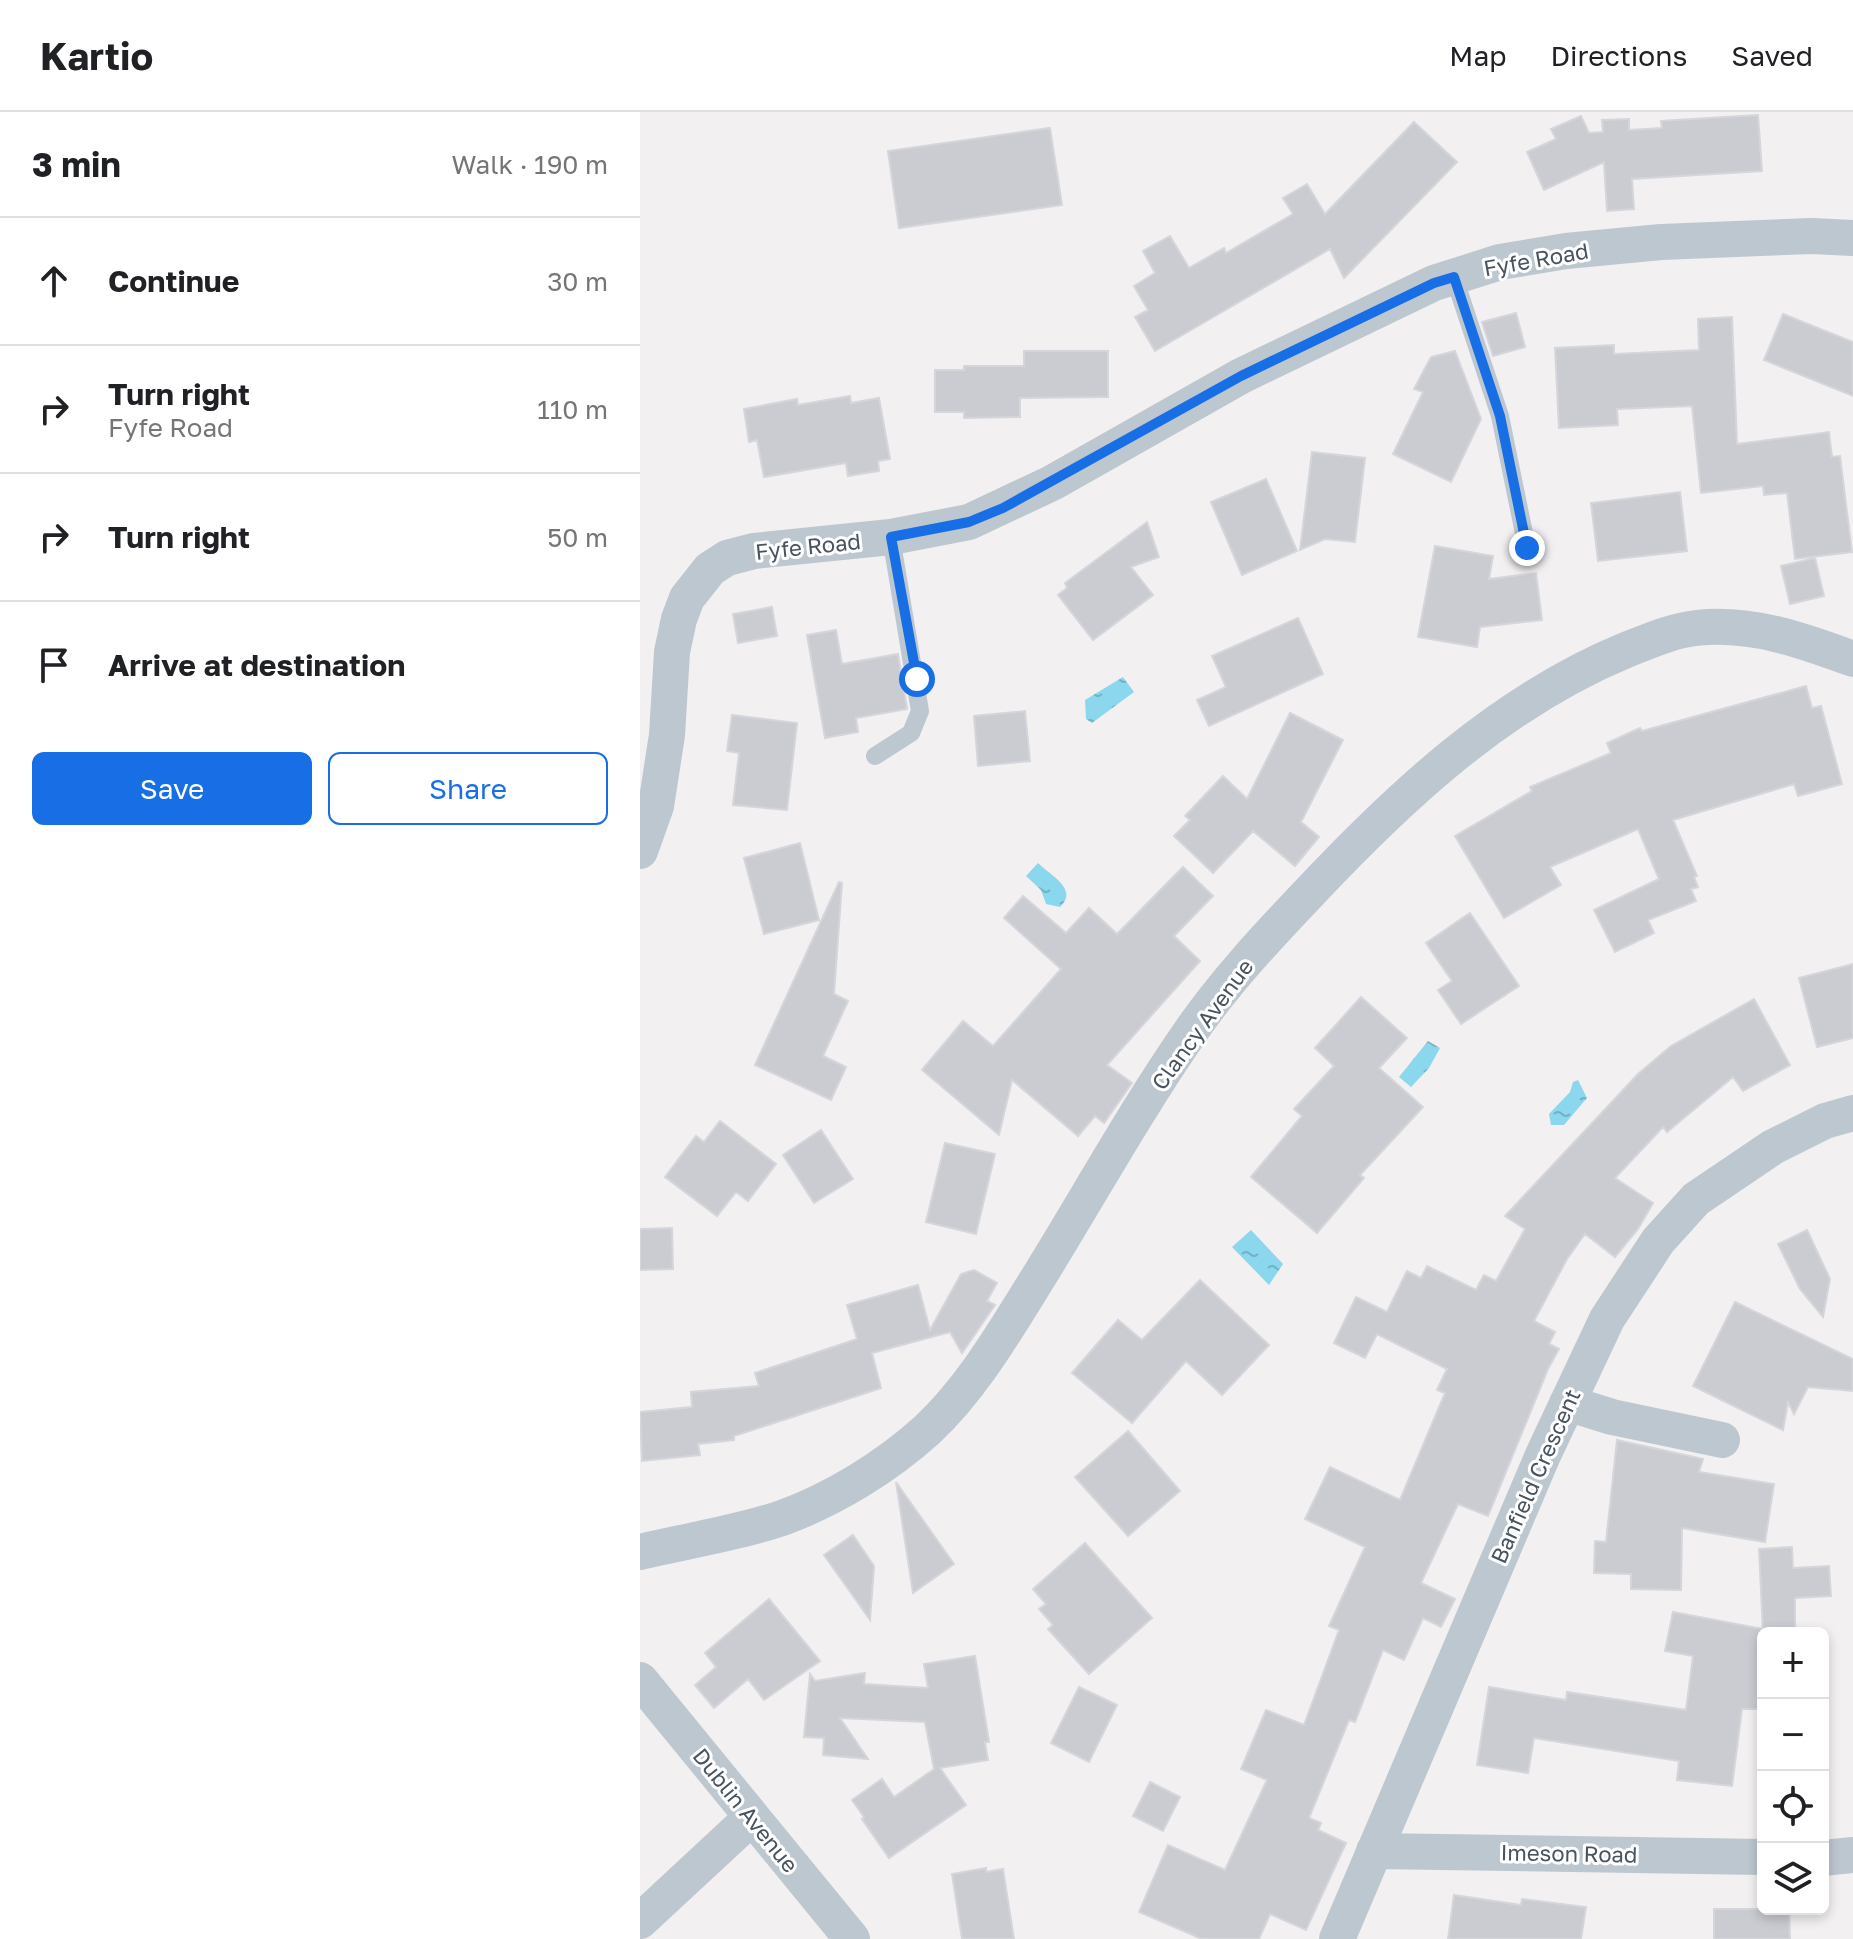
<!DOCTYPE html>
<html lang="en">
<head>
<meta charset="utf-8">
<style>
  :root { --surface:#fff; --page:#f2f2f2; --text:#202124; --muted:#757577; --line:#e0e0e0; --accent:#176ee5 }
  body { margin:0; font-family:"Golos Text",sans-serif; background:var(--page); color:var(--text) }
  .controls { position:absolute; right:24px; bottom:24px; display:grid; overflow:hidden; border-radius:12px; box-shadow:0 4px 12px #0003 }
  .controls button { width:72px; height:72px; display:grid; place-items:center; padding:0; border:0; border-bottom:2px solid var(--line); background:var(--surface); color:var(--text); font:40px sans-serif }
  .stop { position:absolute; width:24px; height:24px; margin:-18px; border:6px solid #176ee5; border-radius:50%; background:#fff }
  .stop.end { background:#176ee5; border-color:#fff; box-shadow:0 2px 8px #0008 }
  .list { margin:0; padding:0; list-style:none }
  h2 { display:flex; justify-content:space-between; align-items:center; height:104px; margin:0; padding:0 32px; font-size:34px }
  h2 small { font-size:26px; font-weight:400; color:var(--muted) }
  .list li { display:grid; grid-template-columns:52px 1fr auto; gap:24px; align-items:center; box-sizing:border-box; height:128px; padding:0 32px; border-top:2px solid var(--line) }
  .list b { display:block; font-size:30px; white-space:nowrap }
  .list p { margin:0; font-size:26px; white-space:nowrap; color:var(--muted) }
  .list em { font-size:26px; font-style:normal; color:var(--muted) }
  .actions { display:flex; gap:16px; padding:24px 32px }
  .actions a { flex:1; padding:18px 0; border:2px solid var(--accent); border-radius:12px; text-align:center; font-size:28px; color:var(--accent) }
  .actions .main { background:var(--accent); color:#fff }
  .icon { flex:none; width:44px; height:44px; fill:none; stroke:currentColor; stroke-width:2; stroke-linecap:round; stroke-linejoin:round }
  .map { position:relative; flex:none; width:1213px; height:1827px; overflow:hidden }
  header { display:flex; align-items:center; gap:48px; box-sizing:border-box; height:112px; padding:0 40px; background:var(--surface); border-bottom:2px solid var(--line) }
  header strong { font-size:38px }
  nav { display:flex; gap:44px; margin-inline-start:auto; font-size:28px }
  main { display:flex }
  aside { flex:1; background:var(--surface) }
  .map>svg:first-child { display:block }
  .water { fill:url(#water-ripples) }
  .building { fill:#caccd2; stroke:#d4d6db; stroke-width:2 }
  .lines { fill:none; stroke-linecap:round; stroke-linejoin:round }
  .lane { stroke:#bdc7cf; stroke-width:18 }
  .street { stroke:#bdc7cf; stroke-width:36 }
  .route { stroke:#176ee5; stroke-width:10 }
  .labels { text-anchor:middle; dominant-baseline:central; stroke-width:6; stroke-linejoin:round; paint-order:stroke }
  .street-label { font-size:22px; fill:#47535e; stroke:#fff }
</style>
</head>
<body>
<header>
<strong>Kartio</strong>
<nav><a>Map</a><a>Directions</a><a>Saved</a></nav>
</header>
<main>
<aside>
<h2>3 min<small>Walk · 190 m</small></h2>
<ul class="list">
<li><svg class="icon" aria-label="ahead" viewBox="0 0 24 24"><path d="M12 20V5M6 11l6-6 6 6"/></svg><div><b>Continue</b></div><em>30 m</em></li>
<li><svg class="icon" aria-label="right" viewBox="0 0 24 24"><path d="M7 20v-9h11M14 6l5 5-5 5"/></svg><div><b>Turn right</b><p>Fyfe Road</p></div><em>110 m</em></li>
<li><svg class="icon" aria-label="right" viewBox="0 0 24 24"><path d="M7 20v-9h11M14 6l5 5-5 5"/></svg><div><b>Turn right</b></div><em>50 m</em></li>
<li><svg class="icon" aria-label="arrive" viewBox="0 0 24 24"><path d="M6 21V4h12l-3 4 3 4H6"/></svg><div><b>Arrive at destination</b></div></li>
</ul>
<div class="actions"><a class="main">Save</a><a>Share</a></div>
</aside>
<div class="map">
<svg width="1213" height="1827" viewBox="0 0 1213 1827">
  <defs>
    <pattern id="water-ripples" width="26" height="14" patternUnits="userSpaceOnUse" patternTransform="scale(2)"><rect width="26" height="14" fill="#8bd7ed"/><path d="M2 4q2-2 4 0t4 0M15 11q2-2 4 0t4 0" fill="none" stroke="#73b1c3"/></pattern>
  </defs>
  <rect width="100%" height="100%" fill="#f2f0f0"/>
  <!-- water -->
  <path class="water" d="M483,565L494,580L452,611L446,607L445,588Z
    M398,751C411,764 439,777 420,795L406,792L401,778L386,764Z
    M788,929L800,936L789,956L771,975L759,965Z
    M938,968L947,986L924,1013H911L909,1002L930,980L933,970Z
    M611,1118L643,1152L629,1173L592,1135Z"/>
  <!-- building -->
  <path class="building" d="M1118,3L1122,59L992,67L994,97L967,99L964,50L904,78L887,40L916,27L911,17L941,4L949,21L963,20L962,8L989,7V18L1022,16L1021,9Z
    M774,10L817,50L704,166L690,137L515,239L495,205L508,198L494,174L515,161L503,139L530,124L549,156L584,136L586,141L653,102L643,86L667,72L685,102Z
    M410,16L422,93L259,116L248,39Z
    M876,201L885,235L853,244L842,210Z
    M1143,202L1213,230V284L1124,248Z
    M1092,205L1097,332L1189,320L1192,345L1200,344L1212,440L1155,447L1147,381L1124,383L1123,374L1061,381L1052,294L977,297L978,313L919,316L915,236L974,233V242L1059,238L1058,207Z
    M384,239H468V285L380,286V305L324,306V300H295V258H324V254H384Z
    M815,239L841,307L811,370L753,342L783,280L774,277L791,245Z
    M210,284L211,291L239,286L250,347L238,349L239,359L208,364L206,351L124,365L117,328L109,330L104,297L157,287L158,293Z
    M672,340L725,346L715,430L685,427L660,438Z
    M626,367L657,439L602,463L571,390Z
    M1040,380L1047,439L958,449L951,391Z
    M507,410L519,445L491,455L513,483L453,528L418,483L427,476L425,471Z
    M795,434L853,444L849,467L896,461L902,508L840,515L837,535L778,525Z
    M1175,446L1184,484L1150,492L1141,454Z
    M132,495L137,524L98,531L93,502Z
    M658,506L683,562L569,614L557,588L586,575L572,544Z
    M196,518L202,552L258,542L267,597L216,606L218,620L185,626L167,523Z
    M1166,574L1172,596L1181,594L1202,672L1158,684L1154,672L1033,708L1057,764L1054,765L1058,775L1051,777L1056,789L1008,808L1014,821L975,840L954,798L1019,767L998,717L910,755L921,773L864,806L815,724L892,679L890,675L971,641L967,631L1000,616L1002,619Z
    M385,599L390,649L338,654L334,604Z
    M650,601L703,628L661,710L679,725L655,754L613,719L573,761L534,724L550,708L545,704L583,664L607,687Z
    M92,603L157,611L147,698L93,693L99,641L87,639Z
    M160,731L179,808L124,822L104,746Z
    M543,755L573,784L534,824L560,849L467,953L492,971L464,1011L455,1004L438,1024L372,968L359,1023L282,958L323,909L353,934L421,857L364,806L383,784L426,821L449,796L477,822Z
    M199,770L202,771L194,882L208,889L183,944L206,955L191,988L115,953Z
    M830,801L879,874L821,912L798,878L812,869L786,831Z
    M1213,852V926L1177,935L1159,866Z
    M721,885L767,926L739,956L783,995L720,1063L724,1066L677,1121L611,1065L662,1004L654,997L694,954L675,936Z
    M1114,887L1150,953L1103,979L1093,965L1027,1020L1023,1015L975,1066L1013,1091L998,1117L975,1145L945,1122L927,1147L894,1209L915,1220L909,1232L919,1237L908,1257L848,1404L818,1392L781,1471L815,1487L801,1515L783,1506L764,1548L743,1538L715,1610L709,1608L669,1706L681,1711L678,1718L706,1731L666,1818L630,1802L619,1827H562L499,1800L528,1733L585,1758L627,1668L601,1657L626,1598L664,1613L699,1518L689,1514L725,1435L665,1407L690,1355L760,1388L805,1281L797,1278L807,1257L737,1222L725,1246L694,1231L716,1185L747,1200L767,1159L781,1166L787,1154L836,1178L844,1163L856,1169L885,1117L865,1104L998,962L1031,934Z
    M80,1009L136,1052L108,1089L96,1080L77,1104L25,1065L56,1024L64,1030Z
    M181,1018L213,1067L174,1091L143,1043Z
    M305,1031L355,1042L336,1122L286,1110Z
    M32,1116L33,1157L0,1158V1117Z
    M1167,1118L1190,1167L1183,1205L1160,1177L1138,1132Z
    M334,1158L357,1171L347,1189L355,1193L322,1241L310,1220L232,1241L241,1276L94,1324V1328L58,1332L60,1343L2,1349L0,1300L52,1295L51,1280L119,1274L115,1261L217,1227L207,1193L278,1173L290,1218L321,1162Z
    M560,1168L629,1233L582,1283L546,1249L492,1311L432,1261L478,1208L502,1228Z
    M1095,1190L1213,1247V1279L1168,1275L1154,1302L1148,1290L1143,1318L1053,1274Z
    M488,1319L540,1379L488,1424L435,1365Z
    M977,1328L1063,1347L1059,1360L1134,1372L1125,1430L1042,1416L1041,1478L991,1477V1462L954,1461L955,1429L966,1430Z
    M256,1370L314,1452L273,1481Z
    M213,1423L234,1454L230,1508L184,1443Z
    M445,1431L512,1506L449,1562L408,1517L413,1513L399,1497L406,1492L393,1477Z
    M1152,1435L1153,1456L1189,1454L1191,1484L1155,1486V1521H1123L1119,1437Z
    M129,1487L180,1549L124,1588L108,1567L74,1596L55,1573L76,1555L65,1541Z
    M1033,1500L1123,1517V1597H1102L1092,1674L1037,1668L1039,1649L894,1626L888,1661L837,1653L849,1575L926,1588L927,1580L1046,1598L1053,1544L1025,1539Z
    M335,1544L349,1630H345L348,1648L300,1656L326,1693L249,1746L222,1707L224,1705L212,1688L242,1667L254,1685L294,1657L285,1610L200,1606L228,1647L183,1643L184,1626L164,1625L170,1562L175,1569L225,1561L224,1572L288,1576L284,1552Z
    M439,1575L477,1593L449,1650L411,1631Z
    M510,1670L540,1685L523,1719L493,1704Z
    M346,1756V1760L363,1757L374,1827H322L312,1762Z
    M814,1783L881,1793L882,1787L946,1795L941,1827H808Z
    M1074,1797H1149L1150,1827H1074Z"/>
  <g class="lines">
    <!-- lane -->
    <path class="lane" d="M814,165L860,304L887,436
      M235,644L271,621L280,599L251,425"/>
    <!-- street -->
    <path class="street" d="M0,739L16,694L27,623L32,540L39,507L47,486L70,457L87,446L114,439L251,425L329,410L412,371L601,264L794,171L860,150L926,139L1021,130L1172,124L1213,126
      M927,1291L972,1305L1082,1328
      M0,1440C45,1429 99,1421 142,1406C194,1387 246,1355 287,1318C330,1278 362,1224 393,1174C446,1089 494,1001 551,919C585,870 626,826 667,783C759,685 860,590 986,538C1009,529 1031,519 1056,516C1111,510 1162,528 1213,547
      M0,1568L212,1827
      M734,1739L1123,1745
      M1183,1746L1213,1743
      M0,1809L111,1706
      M697,1827L903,1343L967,1207L1018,1129L1056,1087L1133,1035L1185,1009L1213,1001"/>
  </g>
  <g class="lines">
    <!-- route -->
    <path class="route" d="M277,567L251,425L329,410L363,396L601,264L794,171L814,165L860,304L887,436"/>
  </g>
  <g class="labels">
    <!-- street labels -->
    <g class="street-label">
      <text transform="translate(896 147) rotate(-10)">Fyfe Road</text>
      <text transform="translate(168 434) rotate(-6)">Fyfe Road</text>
      <text transform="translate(562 912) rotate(-54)">Clancy Avenue</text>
      <text transform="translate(895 1364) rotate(-66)">Banfield Crescent</text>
      <text transform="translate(106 1698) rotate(51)">Dublin Avenue</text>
      <text transform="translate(929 1741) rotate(1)">Imeson Road</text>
    </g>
  </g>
</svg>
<div class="controls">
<button>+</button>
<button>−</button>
<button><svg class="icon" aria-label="locate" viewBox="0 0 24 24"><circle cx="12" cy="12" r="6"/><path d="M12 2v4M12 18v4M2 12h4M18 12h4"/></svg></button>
<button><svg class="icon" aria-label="layers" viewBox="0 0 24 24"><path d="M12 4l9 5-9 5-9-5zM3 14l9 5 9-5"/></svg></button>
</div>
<div class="stop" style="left:277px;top:567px"></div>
<div class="stop end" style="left:887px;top:436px"></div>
</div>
</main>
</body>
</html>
